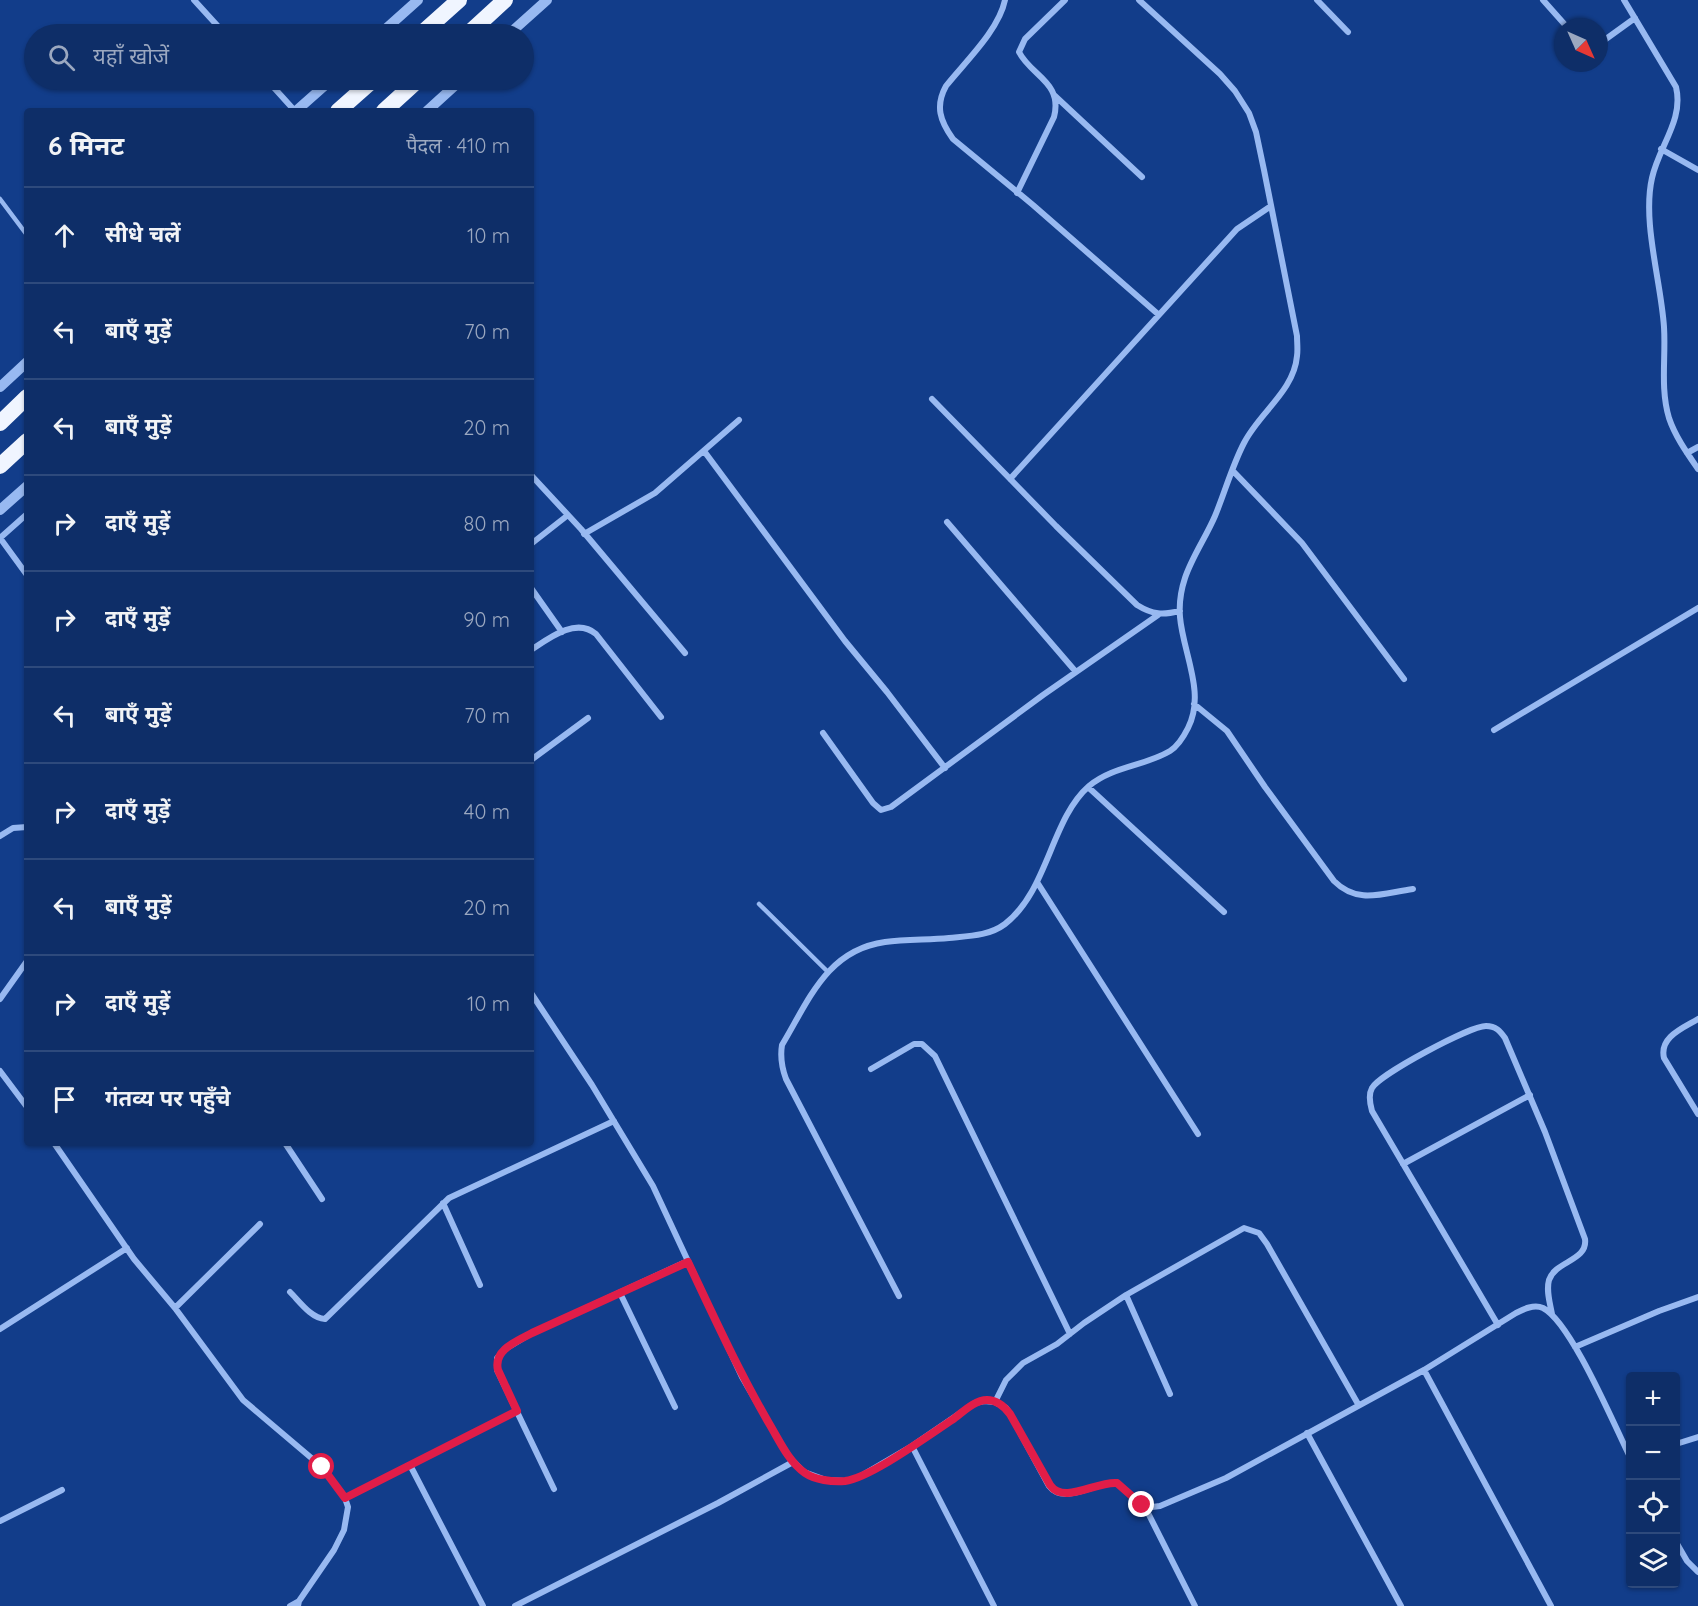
<!DOCTYPE html>
<html lang="hi">
<head>
<meta charset="utf-8">
<style>
  :root { --surface:#0e2e68; --page:#17366e; --text:#f1f3f6; --muted:#9ba8c0; --line:#2e4a7c }
  body { margin:0; font-family:Quicksand,"Noto Sans Devanagari",sans-serif; background:var(--page); color:var(--text) }
  .controls { position:absolute; right:18px; bottom:18px; display:grid; overflow:hidden; border-radius:6px; box-shadow:0 2px 4px #0004 }
  .controls button { width:54px; height:54px; display:grid; place-items:center; padding:0; border:0; border-bottom:2px solid var(--line); background:var(--surface); color:var(--text); font:30px sans-serif }
  .compass { position:absolute; left:1554px; top:18px; width:54px; height:54px; border-radius:50%; background:var(--surface); box-shadow:0 2px 4px #0004; rotate:135deg }
  .stop { position:absolute; width:18px; height:18px; margin:-14px; border:4px solid #e11d48; border-radius:50%; background:#fff }
  .stop.end { background:#e11d48; border-color:#fff; box-shadow:0 2px 6px #0008 }
  .list { margin:0; padding:0; list-style:none }
  h2 { display:flex; justify-content:space-between; align-items:center; height:78px; margin:0; padding:0 24px; font-size:26px }
  h2 small { font-size:20px; font-weight:400; color:var(--muted) }
  .list li { display:grid; grid-template-columns:39px 1fr auto; gap:18px; align-items:center; box-sizing:border-box; height:96px; padding:0 24px; border-top:2px solid var(--line) }
  .list b { display:block; font-size:22px; white-space:nowrap }
  .list em { font-size:20px; font-style:normal; color:var(--muted) }
  .icon { flex:none; width:33px; height:33px; fill:none; stroke:currentColor; stroke-width:2; stroke-linecap:round; stroke-linejoin:round }
  .map { position:relative; flex:none; width:1698px; height:1606px; overflow:hidden }
  .search { position:absolute; background:var(--surface); box-shadow:0 2px 4px #0004; left:24px; top:24px; width:510px; height:66px; display:flex; align-items:center; gap:15px; box-sizing:border-box; padding:0 21px; border-radius:33px; color:var(--muted); font-size:22px }
  .panel { position:absolute; background:var(--surface); box-shadow:0 2px 4px #0004; left:24px; top:108px; width:510px; height:1038px; border-radius:6px }
  .map>svg:first-child { display:block }
  .lines { fill:none; stroke-linecap:round; stroke-linejoin:round }
  .service { stroke:#98b9f1; stroke-width:4.5 }
  .minor { stroke:#98b9f1; stroke-width:6 }
  .tertiary { stroke:#98b9f1; stroke-width:10 }
  .trunk { stroke:#f0f5ff; stroke-width:16 }
  .route { stroke:#e11d48; stroke-width:8 }
</style>
</head>
<body>
<div class="map">
<svg width="1698" height="1606" viewBox="0 0 1698 1606">
  <rect width="100%" height="100%" fill="#123d8a"/>
  <g class="lines">
    <!-- service -->
    <path class="service" d="M0,199L27,235
      M759,904L828,972"/>
    <!-- minor -->
    <path class="minor" d="M194,0L225,34
      M1005,0C999,30 965,62 946,86C935,106 940,121 953,139L1033,205L1159,315
      M1317,0L1348,32
      M1543,0L1567,27
      M1624,0L1676,87C1684,120 1659,146 1652,178C1642,222 1661,281 1664,327C1666,357 1660,388 1669,418C1675,436 1687,453 1698,469
      M1599,44L1635,18
      M267,80L295,111
      M1054,95L1142,177
      M1661,149L1698,170
      M1017,193L1054,117C1063,82 1031,76 1019,52L1025,39L1065,0
      M932,399L1056,526L1137,605C1153,615 1163,615 1180,611
      M704,451L845,641L887,692L945,768
      M1687,453L1698,447
      M1233,471L1302,543L1404,679
      M531,475L581,529L685,653
      M1010,479L1237,229L1271,206
      M947,522L1076,672
      M584,534L655,493L739,420
      M0,538L27,575
      M0,538L27,514
      M531,544L568,515
      M531,588L562,632
      M531,650C549,638 576,617 596,634L661,717
      M1194,704L1227,731L1265,787L1334,881C1358,905 1383,893 1413,889
      M1494,730L1698,608
      M823,733L873,803L881,810L891,807L1043,695L1158,615
      M531,760L588,718
      M1088,787L1224,912
      M0,836L13,828L27,827
      M1037,882L1198,1134
      M531,993L592,1085L653,1186L742,1377L788,1456L804,1472L826,1480L846,1481L859,1477L912,1446L975,1403L984,1401L995,1402L1006,1408L1010,1414L1049,1486C1064,1506 1096,1481 1117,1483L1139,1502L1152,1507L1160,1506L1226,1478L1424,1370L1516,1313C1524,1309 1534,1304 1543,1308C1571,1322 1614,1425 1630,1457
      M0,999L27,961
      M1698,1019C1683,1028 1659,1037 1664,1058L1698,1114
      M871,1069L914,1044H922L935,1056L1070,1334
      M0,1071L27,1107
      M54,1143L134,1259L175,1308L243,1400L322,1467L345,1498L348,1507L344,1530L334,1550L299,1601L298,1606
      M285,1143L322,1199
      M1403,1164L1530,1095
      M443,1203L480,1285
      M290,1292C300,1302 311,1318 325,1319L449,1198L614,1121
      M620,1293L675,1407
      M1126,1295L1170,1394
      M899,1296L786,1079C782,1068 780,1057 782,1045C809,1000 827,950 885,942C906,939 928,940 949,938C969,936 989,936 1005,924C1048,891 1051,819 1089,786C1113,766 1145,766 1170,751C1178,746 1184,736 1188,728C1206,693 1183,653 1180,617C1179,605 1181,590 1185,578C1192,557 1206,537 1215,516C1225,492 1232,466 1244,443C1259,413 1294,391 1297,356C1298,350 1297,342 1297,336L1264,170L1256,132L1249,113L1235,91L1220,74L1139,0
      M175,1308L260,1224
      M1498,1325L1372,1111C1370,1104 1368,1095 1372,1088C1380,1074 1470,1026 1486,1026C1496,1026 1500,1031 1505,1038L1545,1132L1585,1239C1588,1261 1555,1261 1549,1280C1546,1291 1550,1303 1552,1314
      M0,1329L127,1248
      M1575,1347L1659,1311L1698,1297
      M1424,1370L1551,1606
      M995,1402L1006,1380L1023,1363L1057,1344L1084,1323L1126,1295L1244,1228L1259,1233L1267,1244L1358,1404
      M1307,1433L1401,1606
      M1676,1444L1698,1437
      M912,1446L994,1606
      M410,1465L483,1606
      M554,1489L497,1370V1358L507,1348L532,1333L688,1261
      M345,1498L517,1411
      M1144,1505L1195,1606
      M0,1521L62,1490
      M1676,1542L1687,1561L1698,1572
      M290,1606L299,1601
      M515,1606L718,1503L793,1462"/>
    <!-- tertiary -->
    <path class="tertiary" d="M380,34L418,0
      M509,34L547,0
      M296,111L331,80
      M427,111L461,80
      M0,387L27,362
      M0,510L27,486"/>
    <!-- trunk -->
    <path class="trunk" d="M421,34L459,0
      M468,34L505,0
      M338,111L373,80
      M384,111L418,80
      M0,423L27,397
      M0,466L27,441"/>
  </g>
  <g class="lines">
    <!-- route -->
    <path class="route" d="M322,1467L345,1498L517,1411L498,1370C493,1350 517,1341 532,1333L688,1262C714,1317 739,1372 770,1425C780,1442 789,1462 805,1473C815,1480 832,1482 845,1481C870,1478 929,1435 952,1420C962,1413 974,1400 987,1400C997,1400 1004,1406 1010,1414L1050,1485C1064,1505 1096,1481 1117,1483L1142,1505"/>
  </g>
</svg>
<div class="controls">
<button>+</button>
<button>−</button>
<button><svg class="icon" aria-label="locate" viewBox="0 0 24 24"><circle cx="12" cy="12" r="6"/><path d="M12 2v4M12 18v4M2 12h4M18 12h4"/></svg></button>
<button><svg class="icon" aria-label="layers" viewBox="0 0 24 24"><path d="M12 4l9 5-9 5-9-5zM3 14l9 5 9-5"/></svg></button>
</div>
<svg class="compass" viewBox="-18 -18 36 36"><path d="M0-13l5 13h-10z" fill="#e53935"/><path d="M0 13l5-13h-10z" fill="#9ba8c0"/></svg>
<div class="stop" style="left:322px;top:1467px"></div>
<div class="stop end" style="left:1142px;top:1505px"></div>
<div class="search"><svg class="icon" aria-label="search" viewBox="0 0 24 24"><circle cx="10" cy="10" r="6"/><path d="M15 15l6 6"/></svg>यहाँ खोजें</div>
<section class="panel">
<h2>6 मिनट<small>पैदल · 410 m</small></h2>
<ul class="list">
<li><svg class="icon" aria-label="ahead" viewBox="0 0 24 24"><path d="M12 20V5M6 11l6-6 6 6"/></svg><div><b>सीधे चलें</b></div><em>10 m</em></li>
<li><svg class="icon" aria-label="left" viewBox="0 0 24 24"><path d="M17 20v-9H6M10 6l-5 5 5 5"/></svg><div><b>बाएँ मुड़ें</b></div><em>70 m</em></li>
<li><svg class="icon" aria-label="left" viewBox="0 0 24 24"><path d="M17 20v-9H6M10 6l-5 5 5 5"/></svg><div><b>बाएँ मुड़ें</b></div><em>20 m</em></li>
<li><svg class="icon" aria-label="right" viewBox="0 0 24 24"><path d="M7 20v-9h11M14 6l5 5-5 5"/></svg><div><b>दाएँ मुड़ें</b></div><em>80 m</em></li>
<li><svg class="icon" aria-label="right" viewBox="0 0 24 24"><path d="M7 20v-9h11M14 6l5 5-5 5"/></svg><div><b>दाएँ मुड़ें</b></div><em>90 m</em></li>
<li><svg class="icon" aria-label="left" viewBox="0 0 24 24"><path d="M17 20v-9H6M10 6l-5 5 5 5"/></svg><div><b>बाएँ मुड़ें</b></div><em>70 m</em></li>
<li><svg class="icon" aria-label="right" viewBox="0 0 24 24"><path d="M7 20v-9h11M14 6l5 5-5 5"/></svg><div><b>दाएँ मुड़ें</b></div><em>40 m</em></li>
<li><svg class="icon" aria-label="left" viewBox="0 0 24 24"><path d="M17 20v-9H6M10 6l-5 5 5 5"/></svg><div><b>बाएँ मुड़ें</b></div><em>20 m</em></li>
<li><svg class="icon" aria-label="right" viewBox="0 0 24 24"><path d="M7 20v-9h11M14 6l5 5-5 5"/></svg><div><b>दाएँ मुड़ें</b></div><em>10 m</em></li>
<li><svg class="icon" aria-label="arrive" viewBox="0 0 24 24"><path d="M6 21V4h12l-3 4 3 4H6"/></svg><div><b>गंतव्य पर पहुँचे</b></div></li>
</ul>
</section>
</div>
</body>
</html>
